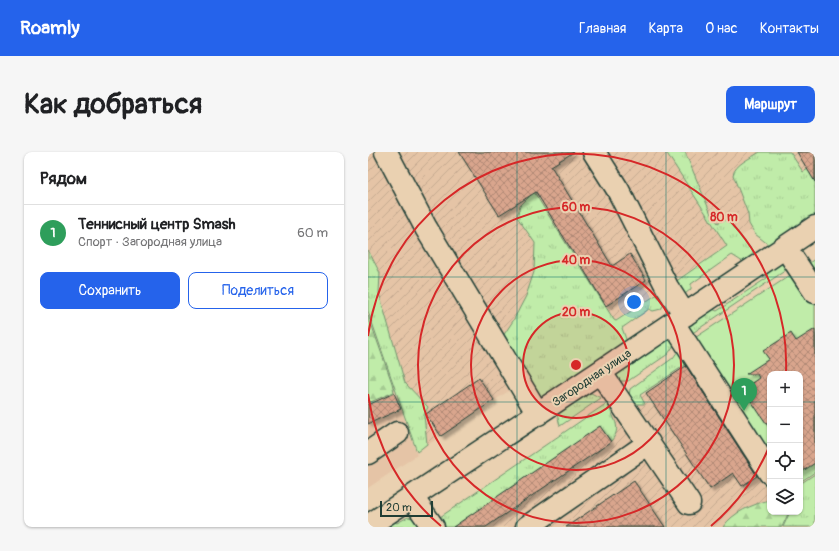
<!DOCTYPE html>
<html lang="ru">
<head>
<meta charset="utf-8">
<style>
  :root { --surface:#fff; --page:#f6f6f6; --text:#202124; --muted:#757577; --line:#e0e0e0; --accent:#2563eb }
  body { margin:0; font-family:Pangolin,sans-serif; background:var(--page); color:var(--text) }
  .controls { position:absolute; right:12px; bottom:12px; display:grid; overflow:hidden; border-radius:8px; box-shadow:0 1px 3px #0004 }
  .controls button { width:36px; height:36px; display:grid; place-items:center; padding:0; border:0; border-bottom:1px solid var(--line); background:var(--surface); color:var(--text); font:20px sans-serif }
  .scale { position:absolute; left:12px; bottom:10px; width:53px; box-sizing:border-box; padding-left:4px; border:2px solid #1f3d34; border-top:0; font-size:11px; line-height:14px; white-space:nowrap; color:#1f3d34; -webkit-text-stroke:3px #ead1b1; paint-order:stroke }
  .you { position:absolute; left:266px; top:150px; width:14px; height:14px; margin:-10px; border:3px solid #fff; border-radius:50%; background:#1a73e8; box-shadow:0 0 0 6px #1a73e833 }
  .badge { display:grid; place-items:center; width:26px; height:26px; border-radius:50%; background:var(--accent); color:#fff; font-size:13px; font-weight:700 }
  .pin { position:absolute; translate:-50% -33px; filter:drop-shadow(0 1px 2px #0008) }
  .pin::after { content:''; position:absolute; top:21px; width:14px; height:12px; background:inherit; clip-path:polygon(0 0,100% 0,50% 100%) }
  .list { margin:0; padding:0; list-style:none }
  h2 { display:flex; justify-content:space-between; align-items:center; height:52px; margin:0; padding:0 16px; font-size:17px }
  h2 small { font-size:13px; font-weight:400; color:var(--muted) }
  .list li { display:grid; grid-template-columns:26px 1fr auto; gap:12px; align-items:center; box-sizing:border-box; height:56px; padding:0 16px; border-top:1px solid var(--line) }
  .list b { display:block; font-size:15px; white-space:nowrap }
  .list p { margin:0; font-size:13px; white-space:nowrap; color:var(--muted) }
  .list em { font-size:13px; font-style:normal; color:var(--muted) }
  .actions { display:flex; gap:8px; padding:12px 16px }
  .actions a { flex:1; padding:9px 0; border:1px solid var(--accent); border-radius:8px; text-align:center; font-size:14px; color:var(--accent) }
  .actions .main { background:var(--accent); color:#fff }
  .icon { flex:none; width:22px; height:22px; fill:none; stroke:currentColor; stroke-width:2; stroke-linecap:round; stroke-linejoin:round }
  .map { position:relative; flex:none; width:447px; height:375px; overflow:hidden; border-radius:8px }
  header { display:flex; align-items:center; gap:24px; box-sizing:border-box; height:56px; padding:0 20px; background:var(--accent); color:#fff }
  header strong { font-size:19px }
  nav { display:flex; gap:22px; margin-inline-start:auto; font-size:14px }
  .intro { display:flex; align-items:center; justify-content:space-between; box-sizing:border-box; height:96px; padding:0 24px }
  h1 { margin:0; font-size:28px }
  .button { padding:10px 18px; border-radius:8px; background:var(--accent); color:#fff; font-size:14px; font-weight:700 }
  main { display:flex; gap:24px; padding:0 24px }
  aside { flex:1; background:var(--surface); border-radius:8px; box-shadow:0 1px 3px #0004 }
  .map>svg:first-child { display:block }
  .built { fill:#e5c4a6 }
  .industrial { fill:url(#industrial-furrows) }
  .grass { fill:url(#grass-tufts); stroke:#70946e }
  .forest { fill:url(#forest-firs); stroke:#70946e }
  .garden { fill:#c0eca9; stroke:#70946e }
  .building { fill:url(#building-cross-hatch); stroke:#1f3d34; filter:url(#shadow) }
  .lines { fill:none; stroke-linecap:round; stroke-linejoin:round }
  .minor-casing { stroke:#1f3d34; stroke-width:25 }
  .minor { stroke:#ead1b1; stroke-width:22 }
  .grid { fill:none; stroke:#0f766e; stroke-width:1; stroke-opacity:0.55 }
  .ring { fill:none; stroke:#d62828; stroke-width:2 }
  .labels { text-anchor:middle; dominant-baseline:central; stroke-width:4; stroke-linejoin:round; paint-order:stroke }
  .street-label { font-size:12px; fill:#1f3d34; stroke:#ead1b1 }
  .centre { fill:#d62828; stroke:#ead1b1; stroke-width:2 }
  .ring-label { font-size:12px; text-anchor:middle; font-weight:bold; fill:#d62828; stroke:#ead1b1; stroke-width:4; stroke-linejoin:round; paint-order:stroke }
</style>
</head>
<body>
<header>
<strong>Roamly</strong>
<nav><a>Главная</a><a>Карта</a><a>О нас</a><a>Контакты</a></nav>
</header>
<div class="intro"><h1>Как добраться</h1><a class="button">Маршрут</a></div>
<main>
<aside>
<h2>Рядом<small></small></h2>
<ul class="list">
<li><span class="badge" style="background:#2e9e5b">1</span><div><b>Теннисный центр Smash</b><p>Спорт · Загородная улица</p></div><em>60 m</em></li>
</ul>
<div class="actions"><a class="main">Сохранить</a><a>Поделиться</a></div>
</aside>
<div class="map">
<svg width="447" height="375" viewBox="0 0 447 375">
  <defs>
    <pattern id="industrial-furrows" width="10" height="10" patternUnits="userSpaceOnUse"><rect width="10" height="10" fill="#e5c4a6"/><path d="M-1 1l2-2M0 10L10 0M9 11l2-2" fill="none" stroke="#c4a990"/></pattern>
    <pattern id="grass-tufts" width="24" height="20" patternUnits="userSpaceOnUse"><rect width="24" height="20" fill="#c0eca9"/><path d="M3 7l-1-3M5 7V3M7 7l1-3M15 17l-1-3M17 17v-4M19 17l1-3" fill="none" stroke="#a5cb92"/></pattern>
    <pattern id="forest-firs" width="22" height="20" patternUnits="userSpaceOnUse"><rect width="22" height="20" fill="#c0eca9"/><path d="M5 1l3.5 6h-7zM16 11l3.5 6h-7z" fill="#a5cb92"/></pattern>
    <pattern id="building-cross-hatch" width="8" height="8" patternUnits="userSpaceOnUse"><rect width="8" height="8" fill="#d9a58d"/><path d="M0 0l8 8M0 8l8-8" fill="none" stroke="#af8874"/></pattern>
    <filter id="shadow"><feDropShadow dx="3.5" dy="3.5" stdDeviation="1" flood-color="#0004"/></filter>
  </defs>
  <rect width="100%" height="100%" fill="#ead1b1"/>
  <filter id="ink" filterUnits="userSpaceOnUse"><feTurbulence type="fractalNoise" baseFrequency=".025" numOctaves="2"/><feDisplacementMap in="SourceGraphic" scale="8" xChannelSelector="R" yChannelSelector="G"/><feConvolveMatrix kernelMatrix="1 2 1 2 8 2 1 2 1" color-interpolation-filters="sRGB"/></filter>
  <g filter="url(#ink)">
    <!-- built -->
    <path class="built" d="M0,163L49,303L0,336Z"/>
    <!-- industrial -->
    <path class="industrial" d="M0,0H447V35L49,300L0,159Z
      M318,214L372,296L402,344V356L374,375H82Z"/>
    <!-- grass -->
    <path class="grass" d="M298,0H317L343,62L350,71L355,68H359L384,98L385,102L381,107L375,110L364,103L323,132V137L317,142H313L307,130L359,94Z
      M392,0H422L435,20L447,13V64L411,88L401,93L387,82L381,72L380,62L365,23C367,12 383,6 392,0Z
      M166,40L246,168L248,169L288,143L295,147L296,152L293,157L285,159L281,157L254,176L259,190L177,245L171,246L133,187L145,169L158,144L166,120L167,91L149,65L152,54Z
      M0,98L12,121L11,141L37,231L60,255L56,263L59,292L49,300L0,159Z
      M413,109L421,116L323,182L318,171L342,156L349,159L399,126V117Z
      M300,185L308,190L300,202L260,229H252L249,224V218Z
      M310,199L317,213L272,243L277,252H268L261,244L262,237L305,206Z
      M223,241L233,246L192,274L189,262C196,249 210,243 223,241Z
      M239,251C245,266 255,276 243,289L232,275L95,375H74L72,372V365L78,361Z
      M447,322V375H415L421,362L419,360H432V332Z
      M40,365L51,367L56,375H7L20,368L29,371Z"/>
    <!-- forest -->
    <path class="forest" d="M0,163L24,231L26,240L0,251Z
      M401,348H402V360H419L420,362L414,375H355C365,360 384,353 401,348Z"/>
    <!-- garden -->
    <path class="garden" d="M447,107V320L432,330V222H402V341L374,295L319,213L310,197Z"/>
    <!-- building -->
    <path class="building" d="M91,0H206L183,14L244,114L262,102L278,128L238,154L168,40L131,63Z
      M429,0H447V30Z
      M447,177V311L432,321V222H402V277L375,237L391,226L389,222H378L401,207L395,199L423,181L428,189Z
      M318,214L389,324L374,334L365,321L342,337L278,241Z
      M111,226L126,248L73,284L58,262Z
      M26,241L33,257L0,272V253Z
      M232,274L243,290L118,375H85Z
      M266,329L297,375H198Z"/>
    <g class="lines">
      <defs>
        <path id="minor" d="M18,0L58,76L170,262
          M226,0L250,38L299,135L317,163
          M417,95L447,140
          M305,171L402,321
          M232,220L321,351
          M0,301L29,281
          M44,345L65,375
          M0,374L232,220L447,75
          M159,375L281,291"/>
      </defs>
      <!-- minor casing -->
      <use href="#minor" class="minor-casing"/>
      <!-- minor -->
      <use href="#minor" class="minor"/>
    </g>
  </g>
  <!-- grid -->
  <path class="grid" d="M149,0V375M298,0V375M0,125H447M0,250H402M432,250H447"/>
  <!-- distance rings -->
  <circle cx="208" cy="213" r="53" fill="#d62828" fill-opacity=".12"/>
  <g class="ring">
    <circle cx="208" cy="213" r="53"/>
    <circle cx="208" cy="213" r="105"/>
    <circle cx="208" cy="213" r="158"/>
    <path d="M401 295A210 210 0 0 1 343 374M73 374A210 210 0 0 1 0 242M0 184A210 210 0 0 1 418 220"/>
  </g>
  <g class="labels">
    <!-- street labels -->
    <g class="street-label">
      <text transform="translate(224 226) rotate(-34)">Загородная улица</text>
    </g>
  </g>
  <circle cx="208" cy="213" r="6" class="centre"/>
  <g class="ring-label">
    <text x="208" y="59">60 m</text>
    <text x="356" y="69">80 m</text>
    <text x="208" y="112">40 m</text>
    <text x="208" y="164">20 m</text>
  </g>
</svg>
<div class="controls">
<button>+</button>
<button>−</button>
<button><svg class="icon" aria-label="locate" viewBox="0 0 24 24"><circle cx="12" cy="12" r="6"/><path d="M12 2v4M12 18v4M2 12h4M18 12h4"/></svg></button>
<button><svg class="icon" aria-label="layers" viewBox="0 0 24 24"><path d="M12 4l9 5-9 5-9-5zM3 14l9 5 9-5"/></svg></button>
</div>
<div class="scale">20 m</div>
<div class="you"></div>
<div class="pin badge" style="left:376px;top:259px;background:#2e9e5b">1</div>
</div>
</main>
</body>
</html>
